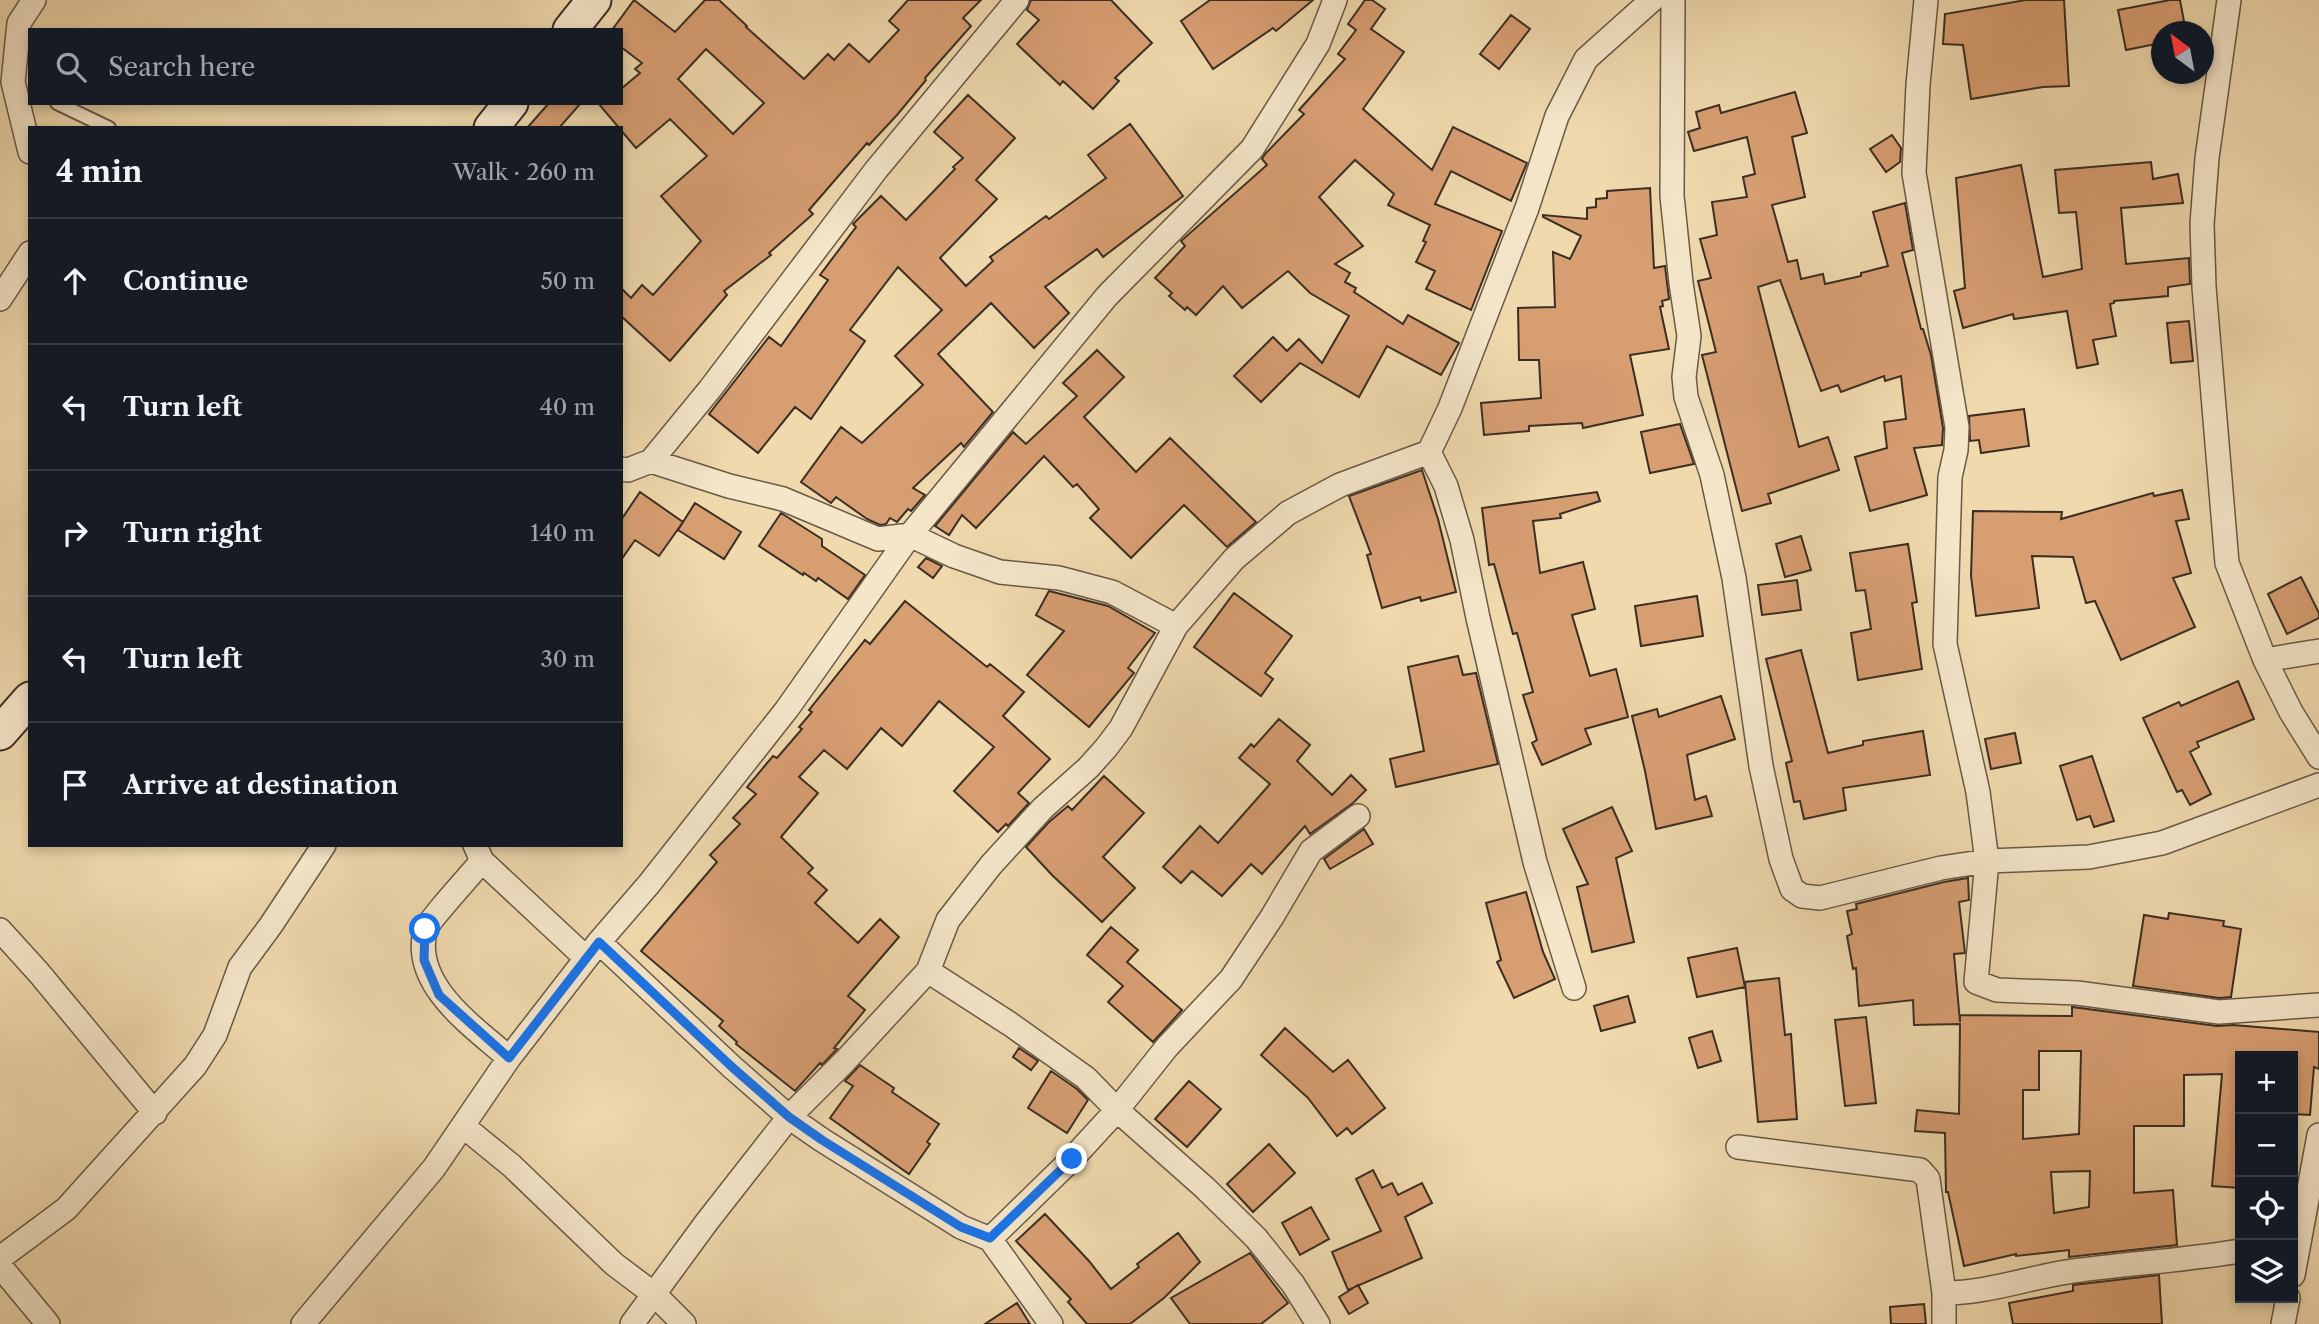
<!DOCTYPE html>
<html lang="en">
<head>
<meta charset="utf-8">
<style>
  :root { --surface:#171b24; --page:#20242c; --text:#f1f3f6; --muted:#9ea1a6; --line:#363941 }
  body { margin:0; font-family:"Libre Caslon Text",serif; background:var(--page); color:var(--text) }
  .controls { position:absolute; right:21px; bottom:21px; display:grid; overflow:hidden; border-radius:0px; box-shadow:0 4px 10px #0003 }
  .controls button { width:63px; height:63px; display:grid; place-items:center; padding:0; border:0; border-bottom:2px solid var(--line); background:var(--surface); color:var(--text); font:35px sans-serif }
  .compass { position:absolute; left:2151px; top:21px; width:63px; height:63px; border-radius:50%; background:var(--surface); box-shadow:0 4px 10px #0003; rotate:328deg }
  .stop { position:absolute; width:21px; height:21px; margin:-16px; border:5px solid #1a73e8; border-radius:50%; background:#fff }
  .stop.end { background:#1a73e8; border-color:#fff; box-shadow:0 2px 7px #0008 }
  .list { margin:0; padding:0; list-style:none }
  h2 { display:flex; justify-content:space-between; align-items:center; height:91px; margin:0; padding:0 28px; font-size:30px }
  h2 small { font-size:23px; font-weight:400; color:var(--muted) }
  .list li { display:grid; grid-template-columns:46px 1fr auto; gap:21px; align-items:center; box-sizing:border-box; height:126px; padding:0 28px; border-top:2px solid var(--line) }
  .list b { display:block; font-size:26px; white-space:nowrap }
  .list em { font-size:23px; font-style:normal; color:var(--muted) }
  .icon { flex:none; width:38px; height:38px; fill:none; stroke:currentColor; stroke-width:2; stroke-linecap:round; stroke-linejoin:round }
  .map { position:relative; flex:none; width:2319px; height:1324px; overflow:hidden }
  .search { position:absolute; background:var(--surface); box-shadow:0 4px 10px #0003; left:28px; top:28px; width:595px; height:77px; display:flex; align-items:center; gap:18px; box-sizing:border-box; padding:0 24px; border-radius:0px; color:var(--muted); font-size:26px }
  .panel { position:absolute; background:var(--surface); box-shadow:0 4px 10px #0003; left:28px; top:126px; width:595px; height:721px; border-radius:0px }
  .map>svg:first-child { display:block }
  .building { fill:#d79e72; stroke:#3b2e23; stroke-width:2; fill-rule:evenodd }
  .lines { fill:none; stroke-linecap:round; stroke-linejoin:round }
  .service-casing { stroke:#685946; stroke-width:16 }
  .minor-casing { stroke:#685946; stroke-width:26 }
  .secondary-casing { stroke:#3b2e23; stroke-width:37 }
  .service { stroke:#f5e6ca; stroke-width:12 }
  .minor { stroke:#f5e6ca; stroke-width:23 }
  .secondary { stroke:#f5e6ca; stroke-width:33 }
  .route { stroke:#1a73e8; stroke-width:9 }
</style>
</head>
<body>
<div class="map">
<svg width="2319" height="1324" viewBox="0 0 2319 1324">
  <rect width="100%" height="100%" fill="#efd9ad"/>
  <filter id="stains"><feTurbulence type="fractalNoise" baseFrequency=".00286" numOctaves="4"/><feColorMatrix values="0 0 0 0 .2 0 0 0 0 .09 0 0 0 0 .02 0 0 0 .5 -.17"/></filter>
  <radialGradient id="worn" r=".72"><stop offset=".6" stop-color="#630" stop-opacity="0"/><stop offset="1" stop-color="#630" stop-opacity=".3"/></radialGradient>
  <!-- building -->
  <path class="building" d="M634,0L675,32L705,0H719L747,26L746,27L804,79L828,54L834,60L849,44L869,62L899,30L889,21L908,0H981L963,18L971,26L925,78L926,80L897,115L869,145L867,143L809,210L813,214L769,253L771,255L724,291L727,295L670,361L621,316V288L631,298L642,285L653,295L701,241L661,196L707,156L670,119L636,148L598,103H621V89L640,73L635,69L642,63L621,47V30H612ZM706,49L764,103L733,134L678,79Z
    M1031,0H1111L1152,43L1115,78L1119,81L1093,109L1063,81L1060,85L1017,44L1039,20L1027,10Z
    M1210,0H1313L1276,31L1273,28L1213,69L1181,21Z
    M1365,0H1372L1385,9L1371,29L1404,52L1363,109L1432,170L1453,127L1527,163L1511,201L1451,171L1435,204L1502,231L1471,310L1426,289L1435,271L1416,262L1426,242L1423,241L1430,225L1388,205L1394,194L1355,160L1319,197L1363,246L1335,264L1350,273L1345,282L1356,288L1354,292L1403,324L1408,315L1459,343L1441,375L1387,346L1359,397L1300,363L1261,402L1234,376L1273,337L1287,351L1299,339L1322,363L1349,316L1310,293L1288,271L1242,308L1223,286L1196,315L1187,307L1185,310L1169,296L1172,293L1155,278L1185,246L1181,241L1267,165L1262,159L1265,154L1304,114L1299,110L1345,59L1338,54L1356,30L1348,24Z
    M2026,0H2064L2069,86L2043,87L1971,99L1963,45L1943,44L1945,14Z
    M2170,0H2180L2186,32H2161V43L2126,50L2118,10Z
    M1511,15L1530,29L1499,69L1480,54Z
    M1795,92L1807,133L1792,137L1805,197L1772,205L1788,262L1797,260L1801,279L1823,274L1825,284L1861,276V273L1888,266L1873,212L1905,203L1913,250L1902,253L1921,329H1923L1931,355L1943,428L1942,445L1914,448L1927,495L1870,511L1855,457L1887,448L1884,422L1906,419L1901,376L1885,381L1884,376L1841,392L1838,385L1821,391L1780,280L1758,287L1799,447L1828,437L1839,470L1768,494L1771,503L1742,511L1702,355L1716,352L1698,281L1711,278L1700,239L1717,235L1712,202L1747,197L1743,177L1755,174L1747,137L1694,151L1688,132L1700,128L1696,112L1719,105L1721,113Z
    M968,95L1015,138L976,180L997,199L940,258L966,286L993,261L990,257L1046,216L1049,219L1106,178L1088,155L1130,124L1183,196L1103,257L1097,249L1045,287L1069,313L1034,348L991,303L938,354L993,412L964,447L961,443L913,488L925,495L911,511L908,509L897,522L890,518L886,524L880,525L867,519L836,497L831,503L801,482L841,427L862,443L923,385L895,356L942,310L898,267L850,330L865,341L811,419L795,407L758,453L709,414L769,337L781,346L828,280L820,275L856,227L853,224L881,196L906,220L955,169L953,167L963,158L934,132Z
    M549,103H581L559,128H527Z
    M1892,135L1901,148L1900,162L1886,172L1870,149Z
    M2151,162L2153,179L2178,174L2183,203L2121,208L2126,264L2189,258L2190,284L2168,287V296L2114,301V303L2110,304L2116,336L2093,340L2098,364L2077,368L2067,311L2014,319L2013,314L1963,328L1954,291L1965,288L1956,178L2021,165L2043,277L2082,269L2076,212L2059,213L2055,170Z
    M1650,188L1654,268L1665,266L1669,299L1662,301L1663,306L1660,307L1669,349L1630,355L1643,415L1583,428L1582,423L1529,426V431L1484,435L1481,403L1541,398L1539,360H1519L1518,308L1555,307L1553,252L1570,259L1581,236L1543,217V215L1587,219V208L1596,207V199L1607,198V191Z
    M2189,321L2193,361L2171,363L2167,323Z
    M1097,350L1124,377L1084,417L1136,472L1170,438L1256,522L1227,547L1184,505L1131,558L1090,518L1099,509L1077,484L1073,487L1044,456L976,528L962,515L949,535L935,526L1013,432L1026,444L1077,396L1063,383Z
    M2024,409L2029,446L1981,453L1979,440L1970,441L1969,416Z
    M1680,424L1694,464L1650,473L1641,432Z
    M1422,470L1438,519L1456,592L1421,601L1420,597L1382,608L1367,555L1371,554L1349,496Z
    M2182,490L2189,519L2176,521L2191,573L2173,578L2195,627L2121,660L2095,601L2086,603L2073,557L2032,556L2039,608L1976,616L1971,576L1973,511L2062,512L2061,519L2153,493L2154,496Z
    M640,492L683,522L659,556L635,540L621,560V520Z
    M1597,492L1600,501L1560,514L1561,518L1533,521L1540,573L1583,562L1595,609L1572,615L1590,676L1616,669L1628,717L1585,729L1591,744L1542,765L1532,743L1537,740L1523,695L1533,692L1517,633L1513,634L1494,564L1489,565L1482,508Z
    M695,503L741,532L724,559L678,530Z
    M781,513L822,539V546L865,575L848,599L818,578L816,581L804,573L803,575L759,546Z
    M1801,536L1811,570L1785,577L1776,544Z
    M1908,544L1917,602L1912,603L1922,669L1858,680L1851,633L1871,629L1865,590L1856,591L1850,553Z
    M926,558L942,566L933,578L918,567Z
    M2301,577L2319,613V618L2287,634L2268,594Z
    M1797,580L1801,610L1762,615L1758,585Z
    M1049,591L1108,606L1155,633L1128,668L1134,673L1089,727L1027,675L1064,631L1036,615Z
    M1234,593L1292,636L1265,673L1273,679L1261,696L1194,647Z
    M1697,596L1703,636L1641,646L1635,606Z
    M905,601L987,667L990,664L1024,692L1003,716L1050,759L1018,793L1029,803L1008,826L1006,824L998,832L954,791L994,747L939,701L902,746L881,728L847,769L824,750L799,777L818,793L781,837L813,868L808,873L827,890L815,903L858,943L880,919L899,937L848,996L865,1010L834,1048L837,1049L822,1065L820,1063L795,1091L736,1044L737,1042L719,1026L723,1021L641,951L717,862L710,855L740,824L733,818L756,794L747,787L773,756L777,758L802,729L799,727L812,712L809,710L865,640L870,644Z
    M1801,650L1828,753L1863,745V741L1923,731L1930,775L1843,788L1846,810L1804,819L1800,801L1794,802L1786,763L1792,761L1766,659Z
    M1458,656L1463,675L1476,673L1498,764L1396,787L1390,759L1424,751L1408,667Z
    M2238,681L2254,719L2197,742L2199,747L2190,752L2211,794L2190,805L2182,790L2177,792L2143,718L2179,702L2181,706Z
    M1721,696L1735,739L1687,755L1695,800L1706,796L1712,816L1656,829L1645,771L1632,716L1657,709L1659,717Z
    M1279,719L1310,745L1297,761L1332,795L1351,775L1366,790L1353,803L1310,834L1305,826L1262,874L1251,864L1222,896L1192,871L1181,883L1163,867L1200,826L1218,843L1270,784L1239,758L1251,744L1254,747Z
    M2015,733L2021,763L1991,769L1985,739Z
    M2092,756L2114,821L2094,827L2090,816L2077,820L2060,766Z
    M1104,776L1144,813L1103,857L1135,888L1102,922L1052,875L1026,847L1049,822L1068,806L1072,810Z
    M1612,807L1632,851L1616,858L1634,942L1592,952L1577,887L1588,884L1563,829Z
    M1364,829L1373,844L1330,869L1324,859Z
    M1968,878L1969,900L1959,902L1965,953L1954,954L1960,1022V1015L2072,1016V1007L2217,1026L2233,1025L2319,1032V1069L2314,1067L2310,1115L2293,1114V1056H2240V1188L2212,1186L2222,1074L2184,1075V1126H2134V1193L2173,1190L2177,1245L2069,1257V1250L2016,1256V1254L1964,1266L1948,1192H1946L1945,1133L1915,1131L1917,1110L1959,1114L1960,1024L1914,1025L1913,1000L1859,1006L1856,968L1853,969L1847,936L1852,934L1847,911L1857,909L1856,904L1944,882ZM2039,1051H2081L2079,1134L2023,1139V1090H2039ZM2090,1171L2089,1207L2054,1213L2051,1172Z
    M1526,892L1543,952L1555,979L1514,998L1497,962L1501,960L1486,903Z
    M2169,913L2224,921L2223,926L2241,929L2231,997L2219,998L2133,986L2144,915L2168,919Z
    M1111,927L1138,950L1127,962L1182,1010L1153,1042L1108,1002L1123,986L1087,955Z
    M1737,948L1745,987L1697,997L1688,958Z
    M1779,978L1785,1035L1791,1034L1797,1119L1758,1122L1745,982Z
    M1628,996L1635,1022L1601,1031L1594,1006Z
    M1866,1017L1876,1103L1845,1106L1835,1020Z
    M1285,1028L1333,1072L1348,1060L1385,1108L1352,1134L1347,1128L1337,1136L1308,1098L1261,1055Z
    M1712,1031L1721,1061L1698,1068L1689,1038Z
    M1019,1048L1038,1061L1031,1070L1013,1057Z
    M860,1065L894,1088L892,1092L939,1124L927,1142L930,1144L909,1174L830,1118L853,1086L845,1081Z
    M1051,1071L1077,1089L1088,1100L1067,1133L1028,1108Z
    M1189,1081L1221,1109L1187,1147L1155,1119Z
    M1269,1144L1295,1173L1253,1212L1227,1184Z
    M1373,1170L1382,1188L1392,1183L1398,1195L1422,1183L1432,1203L1405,1217L1422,1258L1348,1290L1332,1252L1381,1231L1356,1179Z
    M1311,1207L1329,1239L1300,1255L1282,1223Z
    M1045,1214L1089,1261L1111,1289L1139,1267L1137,1264L1178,1233L1200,1262L1164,1298L1130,1324H1087L1068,1302L1071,1299L1016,1241Z
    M1250,1253L1288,1303L1261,1324H1190L1171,1298Z
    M2159,1275L2162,1324H2013L2009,1303L2073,1291V1285Z
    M1358,1285L1368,1303L1349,1314L1339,1297Z
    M1017,1303L1030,1324H985Z
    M1924,1304L1926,1324H1891L1890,1307Z"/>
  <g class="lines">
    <defs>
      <path id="service" d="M57,103L109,128"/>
      <path id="minor" d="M1673,0L1672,196L1681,283L1689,336L1684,377L1686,397L1712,475L1734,578L1761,766L1781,859L1792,889L1802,896L1820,898L1941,868L1987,861L2089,857L2162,843L2319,785
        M1926,0L1918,85L1914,173L1957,427L1956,450L1950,477L1945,644L1978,792L1987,861L1976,982L1997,990L2077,993L2219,1012L2319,1005
        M2229,0L2207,158L2202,224L2204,287L2227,563L2265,660L2291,712L2319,757
        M30,152L13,82L19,23L34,0
        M0,299L30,253
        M1429,452L1446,486L1462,540L1478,618L1535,862L1574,988
        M651,461L710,389L876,170L1017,0
        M621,469L628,470L651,461L729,486L783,499L878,539L910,535L954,556L1000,572L1059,578L1112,592L1176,626
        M2265,660L2319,651
        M475,845L482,861L586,958
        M482,861C473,872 427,922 425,931C412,986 474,1027 509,1058
        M0,930L39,973L155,1113
        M599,942L732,1067L789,1117L822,1140L961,1227L990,1239L1051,1324
        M928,971L1010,1024L1086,1078L1117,1110L1205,1188L1256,1238L1293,1284L1318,1324
        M463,1126L512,1166L614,1264L655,1295L684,1324
        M1738,1147L1920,1170L1928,1179L1944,1293C1992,1293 2034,1275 2081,1270C2134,1263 2187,1260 2240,1251
        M990,1239L1072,1159L1117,1110L1167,1047L1231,979L1272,917L1311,851L1358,816
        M0,1258L66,1209L195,1066L215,1035L240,967L271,925L324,845
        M0,1266L48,1324
        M2293,1275L2319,1135
        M303,1324L434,1168L509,1058L599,942L649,884L787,709L910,535L1107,296L1252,149L1318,44L1335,0
        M632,1324L706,1223L789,1117L845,1061L928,971L948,920L991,865L1043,808L1088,768L1106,748L1121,728L1176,626L1234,559L1288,513L1340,485L1429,452L1450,408L1527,208L1557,116L1586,59L1652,0
        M1944,1324V1293
        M2283,1324L2288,1298"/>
      <path id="secondary" d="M570,30L594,0
        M491,128L511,103
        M0,733L30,699"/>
    </defs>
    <!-- service casing -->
    <use href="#service" class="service-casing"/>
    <!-- minor casing -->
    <use href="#minor" class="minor-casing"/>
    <!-- secondary casing -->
    <use href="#secondary" class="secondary-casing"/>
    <!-- service -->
    <use href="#service" class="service"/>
    <!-- minor -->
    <use href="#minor" class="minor"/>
    <!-- secondary -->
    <use href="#secondary" class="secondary"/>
  </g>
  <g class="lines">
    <!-- route -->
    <path class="route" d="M425,929L424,960L439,995L509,1058L599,942L732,1067L789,1117L822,1140L961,1227L990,1238L1072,1159"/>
  </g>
  <rect width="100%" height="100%" filter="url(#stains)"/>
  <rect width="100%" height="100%" fill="url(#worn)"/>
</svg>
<div class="controls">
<button>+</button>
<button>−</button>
<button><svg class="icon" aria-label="locate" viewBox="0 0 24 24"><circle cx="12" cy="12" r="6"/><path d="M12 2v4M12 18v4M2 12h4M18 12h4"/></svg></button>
<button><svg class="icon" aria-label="layers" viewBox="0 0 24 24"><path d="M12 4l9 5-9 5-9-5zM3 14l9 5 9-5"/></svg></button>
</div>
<svg class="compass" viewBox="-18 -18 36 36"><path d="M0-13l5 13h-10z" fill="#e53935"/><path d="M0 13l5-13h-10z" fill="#9ea1a6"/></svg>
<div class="stop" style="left:425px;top:929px"></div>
<div class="stop end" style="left:1072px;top:1159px"></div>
<div class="search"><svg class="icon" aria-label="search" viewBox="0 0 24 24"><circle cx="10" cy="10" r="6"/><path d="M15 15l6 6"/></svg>Search here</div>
<section class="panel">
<h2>4 min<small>Walk · 260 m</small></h2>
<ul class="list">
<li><svg class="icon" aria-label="ahead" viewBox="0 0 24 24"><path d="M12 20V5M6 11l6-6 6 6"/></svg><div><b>Continue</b></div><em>50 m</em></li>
<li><svg class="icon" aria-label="left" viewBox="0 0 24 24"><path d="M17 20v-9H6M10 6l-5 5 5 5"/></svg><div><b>Turn left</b></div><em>40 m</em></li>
<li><svg class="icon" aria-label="right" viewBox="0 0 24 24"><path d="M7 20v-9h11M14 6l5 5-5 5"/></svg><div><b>Turn right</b></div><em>140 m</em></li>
<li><svg class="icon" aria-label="left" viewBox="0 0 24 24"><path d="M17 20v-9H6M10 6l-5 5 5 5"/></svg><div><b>Turn left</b></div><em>30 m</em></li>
<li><svg class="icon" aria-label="arrive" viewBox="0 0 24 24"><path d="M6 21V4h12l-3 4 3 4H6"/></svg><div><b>Arrive at destination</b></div></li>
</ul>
</section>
</div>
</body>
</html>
